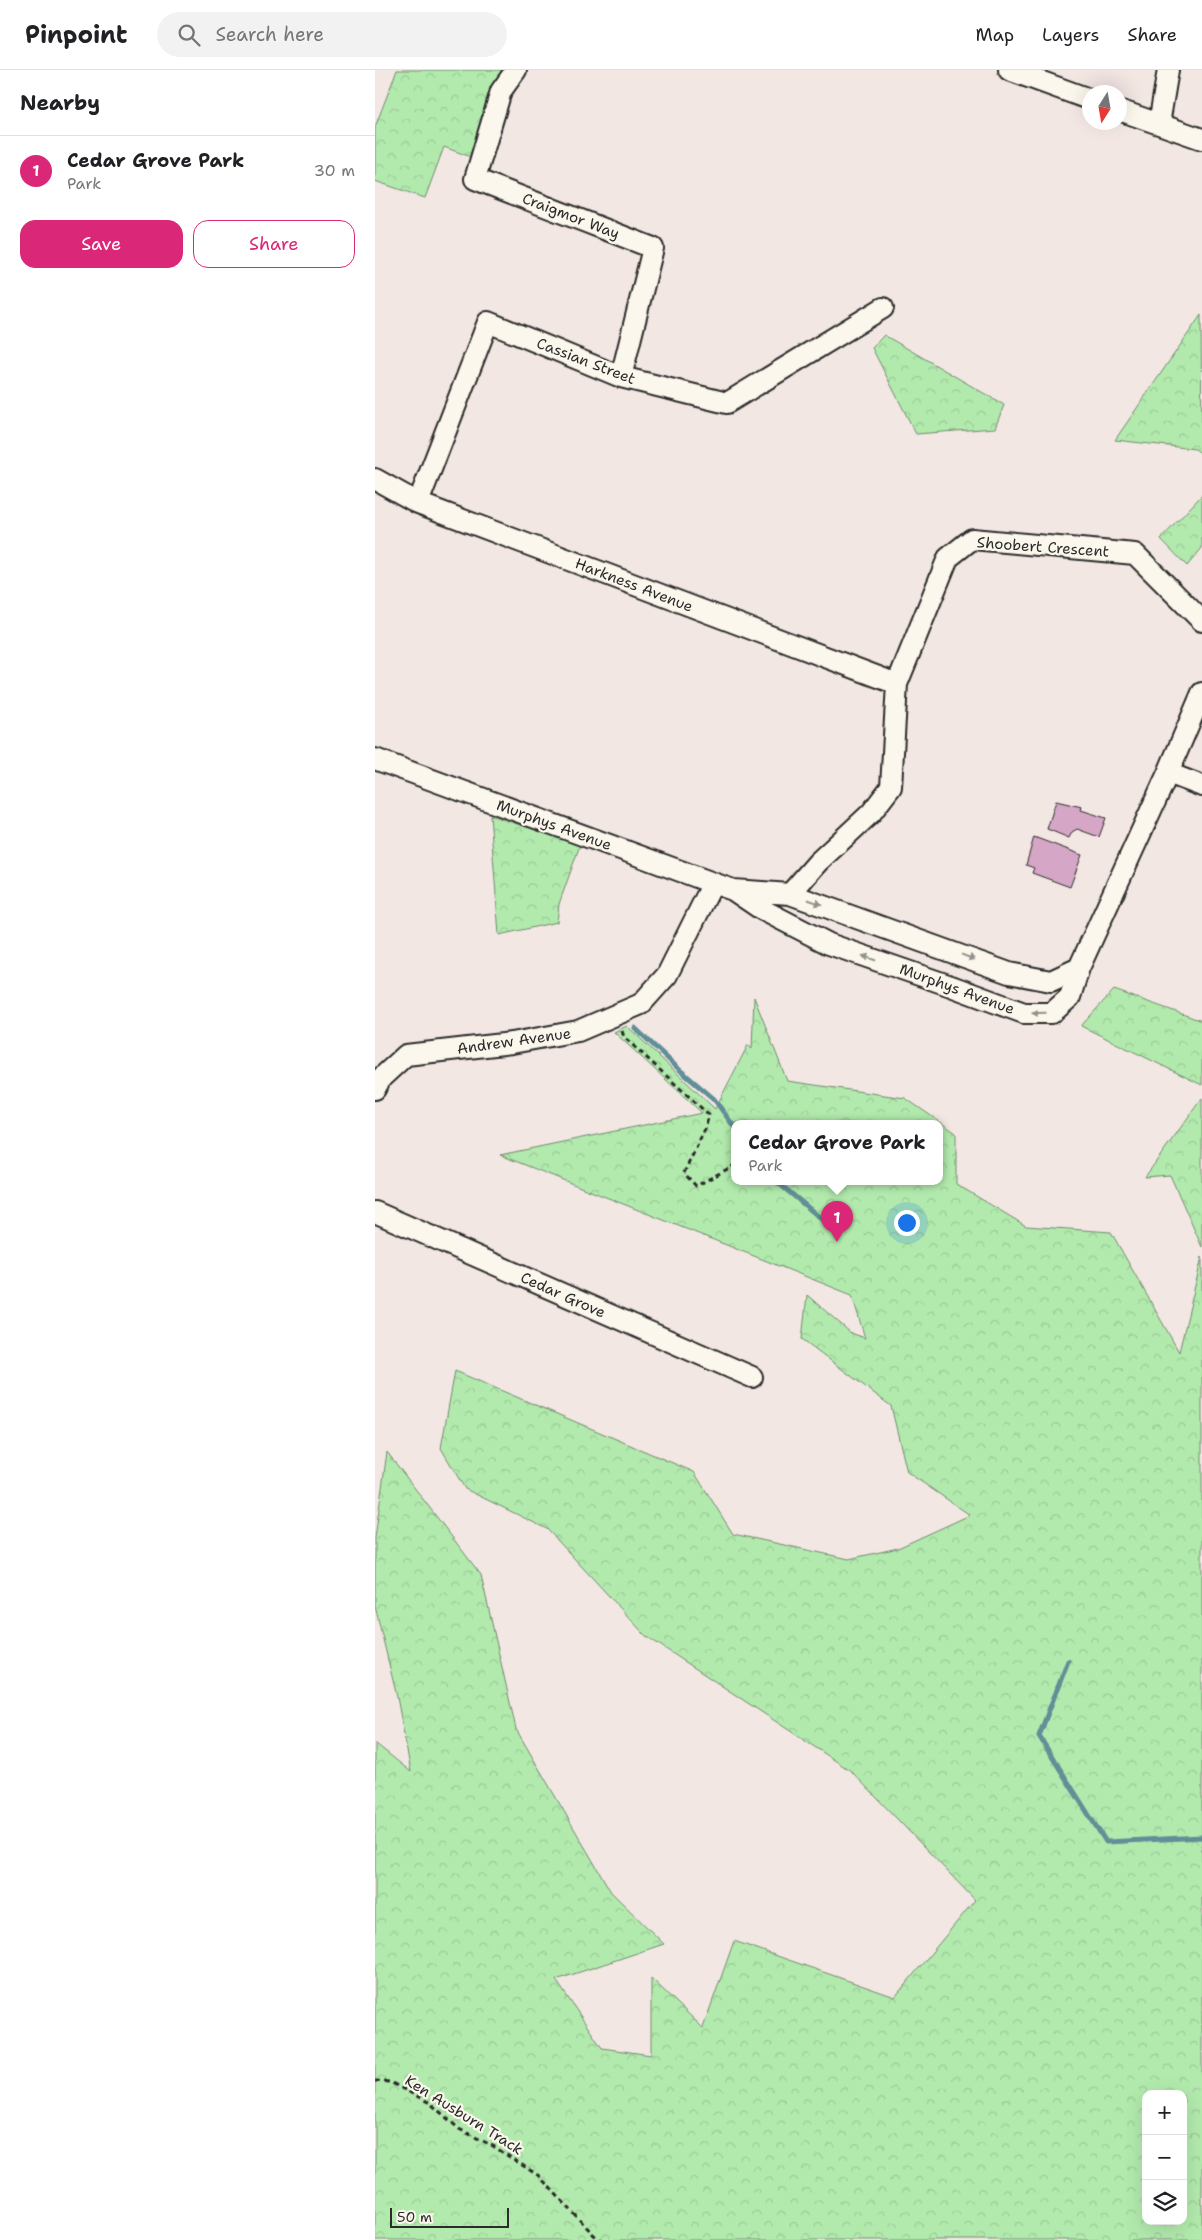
<!DOCTYPE html>
<html lang="en">
<head>
<meta charset="utf-8">
<style>
  :root { --surface:#fff; --page:#f2f2f2; --text:#202124; --muted:#757577; --line:#e0e0e0; --accent:#db2777 }
  body { margin:0; font-family:"Shantell Sans",sans-serif; background:var(--page); color:var(--text) }
  .controls { position:absolute; right:15px; bottom:15px; display:grid; overflow:hidden; border-radius:10px; box-shadow:0 5px 20px #0002 }
  .controls button { width:45px; height:45px; display:grid; place-items:center; padding:0; border:0; border-bottom:1px solid var(--line); background:var(--surface); color:var(--text); font:25px sans-serif }
  .compass { position:absolute; left:707px; top:15px; width:45px; height:45px; border-radius:50%; background:var(--surface); box-shadow:0 5px 20px #0002; rotate:191deg }
  .scale { position:absolute; left:15px; bottom:12px; width:119px; box-sizing:border-box; padding-left:5px; border:2px solid #2b2b2b; border-top:0; font-size:14px; line-height:18px; white-space:nowrap; color:#2b2b2b; -webkit-text-stroke:4px #fbf7ec; paint-order:stroke }
  .you { position:absolute; left:531px; top:1152px; width:18px; height:18px; margin:-12px; border:4px solid #fff; border-radius:50%; background:#1a73e8; box-shadow:0 0 0 8px #1a73e833 }
  .badge { display:grid; place-items:center; width:32px; height:32px; border-radius:50%; background:var(--accent); color:#fff; font-size:16px; font-weight:700 }
  .pin { position:absolute; translate:-50% -41px; filter:drop-shadow(0 1px 2px #0008) }
  .pin::after { content:''; position:absolute; top:26px; width:18px; height:15px; background:inherit; clip-path:polygon(0 0,100% 0,50% 100%) }
  .popup { position:absolute; left:356px; top:1050px; width:212px; height:65px; box-sizing:border-box; display:grid; place-content:center; border-radius:10px; background:var(--surface); filter:drop-shadow(0 1px 4px #0005); font-size:16px; white-space:nowrap; color:var(--muted) }
  .popup b { font-size:19px; color:var(--text) }
  .popup::after { content:''; position:absolute; left:50%; top:100%; margin-left:-10px; border:10px solid transparent; border-top-color:var(--surface) }
  .list { margin:0; padding:0; list-style:none }
  h2 { display:flex; justify-content:space-between; align-items:center; height:65px; margin:0; padding:0 20px; font-size:21px }
  h2 small { font-size:16px; font-weight:400; color:var(--muted) }
  .list li { display:grid; grid-template-columns:32px 1fr auto; gap:15px; align-items:center; box-sizing:border-box; height:70px; padding:0 20px; border-top:1px solid var(--line) }
  .list b { display:block; font-size:19px; white-space:nowrap }
  .list p { margin:0; font-size:16px; white-space:nowrap; color:var(--muted) }
  .list em { font-size:16px; font-style:normal; color:var(--muted) }
  .actions { display:flex; gap:10px; padding:15px 20px }
  .actions a { flex:1; padding:11px 0; border:1px solid var(--accent); border-radius:15px; text-align:center; font-size:18px; color:var(--accent) }
  .actions .main { background:var(--accent); color:#fff }
  .icon { flex:none; width:28px; height:28px; fill:none; stroke:currentColor; stroke-width:2; stroke-linecap:round; stroke-linejoin:round }
  .map { position:relative; flex:none; width:827px; height:2170px; overflow:hidden }
  header { display:flex; align-items:center; gap:30px; box-sizing:border-box; height:70px; padding:0 25px; background:var(--surface); border-bottom:1px solid var(--line) }
  header strong { font-size:24px }
  nav { display:flex; gap:28px; margin-inline-start:auto; font-size:18px }
  .search { width:350px; height:45px; background:var(--page); display:flex; align-items:center; gap:12px; box-sizing:border-box; padding:0 18px; border-radius:28px; color:var(--muted); font-size:19px }
  main { display:flex }
  aside { flex:1; background:var(--surface) }
  .map>svg:first-child { display:block }
  .forest { fill:url(#forest-crowns); stroke:#6e8a6c; fill-rule:evenodd }
  .lines { fill:none; stroke-linecap:round; stroke-linejoin:round }
  .stream { stroke:#608f97; stroke-width:5 }
  .building { fill:#d5a6c6; stroke:#2b2b2b }
  .minor-casing { stroke:#2b2b2b; stroke-width:24 }
  .path { stroke:#2b2b2b; stroke-width:3; stroke-dasharray:5 4; stroke-linecap:butt }
  .minor { stroke:#fbf7ec; stroke-width:20 }
  .oneway { fill:#93918c }
  .labels { text-anchor:middle; dominant-baseline:central; stroke-width:4.5; stroke-linejoin:round; paint-order:stroke }
  .street-label { font-size:15px; fill:#2b2b2b; stroke:#fbf7ec }
</style>
</head>
<body>
<header>
<strong>Pinpoint</strong>
<div class="search"><svg class="icon" aria-label="search" viewBox="0 0 24 24"><circle cx="10" cy="10" r="6"/><path d="M15 15l6 6"/></svg>Search here</div>
<nav><a>Map</a><a>Layers</a><a>Share</a></nav>
</header>
<main>
<aside>
<h2>Nearby<small></small></h2>
<ul class="list">
<li><span class="badge">1</span><div><b>Cedar Grove Park</b><p>Park</p></div><em>30 m</em></li>
</ul>
<div class="actions"><a class="main">Save</a><a>Share</a></div>
</aside>
<div class="map">
<svg width="827" height="2170" viewBox="0 0 827 2170">
  <defs>
    <pattern id="forest-crowns" width="20" height="18" patternUnits="userSpaceOnUse" patternTransform="scale(1.25)"><rect width="20" height="18" fill="#b2eaad"/><path d="M2 6a3 3 0 1 1 6 0M12 15a3 3 0 1 1 6 0" fill="none" stroke="#99c995"/></pattern>
  </defs>
  <rect width="100%" height="100%" fill="#f3e7e4"/>
  <filter id="ink" filterUnits="userSpaceOnUse"><feTurbulence type="fractalNoise" baseFrequency=".02" numOctaves="2"/><feDisplacementMap in="SourceGraphic" scale="10" xChannelSelector="R" yChannelSelector="G"/><feConvolveMatrix kernelMatrix="1 2 1 2 8 2 1 2 1" color-interpolation-filters="sRGB"/></filter>
  <g filter="url(#ink)">
    <!-- forest -->
    <path class="forest" d="M22,0H131L96,87L69,77L50,128L0,111V57Z
      M826,245L827,384L820,379L740,370Z
      M509,265L629,335L620,358L541,364L497,278Z
      M827,425V478L812,496L786,469Z
      M115,745L205,775L184,834L182,852L124,865Z
      M739,920L827,951V1015L706,956Z
      M379,927L412,1011L530,1028L581,1063V1114L651,1156L736,1162L804,1282L827,1187V2170H0V1673L36,1702L22,1627L0,1536V1468L12,1382L106,1505L141,1659L236,1822L289,1874L181,1910L227,1978L276,1985V1908L328,1958L359,1871L520,1927L600,1830L476,1701L271,1566L172,1459L90,1419L66,1378L80,1301L319,1402L358,1464L474,1489L523,1478L595,1445L532,1402L516,1336L427,1269L432,1225L476,1263L490,1268L477,1225L125,1085L327,1043L239,962L252,956L340,1039L373,975L377,979ZM360,1053H564V1111H360ZM771,2024H808V2151H771Z
      M827,1028V1177L795,1105L770,1107Z"/>
    <g class="lines">
      <!-- stream -->
      <path class="stream" d="M260,958L306,1001L339,1029L360,1058
        M401,1111L449,1151
        M693,1591L664,1666L731,1772L827,1767"/>
    </g>
    <!-- building -->
    <path class="building" d="M681,731L707,737L706,740L731,748L724,767L702,759L697,762L694,768L672,759Z
      M659,767L707,785L695,817L657,803L659,798L651,795Z"/>
    <g class="lines">
      <defs>
        <path id="minor" d="M141,0L126,21L100,109L278,178L246,307
          M634,0L714,29
          M744,40L827,69
          M784,54L793,0
          M0,409L43,433L522,614
          M43,433L113,252L246,307L352,333L508,238
          M0,689L338,813L358,820L415,824L634,903L676,911L704,898
          M793,703L827,716
          M358,820L386,839L454,874L576,916L649,943H677L695,927L704,898L793,703L827,623
          M415,824L443,792L496,743L516,717L522,614L573,488L597,469L760,484L827,551
          M0,1019L6,1008L31,985L137,973L203,961L266,934L292,905L338,813
          M0,1142L377,1307"/>
      </defs>
      <!-- minor casing -->
      <use href="#minor" class="minor-casing"/>
      <!-- path -->
      <path class="path" d="M247,961L249,967L334,1045L330,1059L309,1103L321,1116L360,1095
        M0,2011L15,2012L55,2033L84,2059L118,2076L164,2106L219,2165L226,2170"/>
      <!-- minor -->
      <use href="#minor" class="minor"/>
    </g>
    <!-- one-way arrows -->
    <defs><path id="oneway-solid" d="M-6-.8H1V-3.2L6.5 0L1 3.2V.8H-6Z" transform="scale(1.25)"/></defs>
    <g class="oneway">
      <use href="#oneway-solid" transform="translate(440 832) rotate(19)"/>
      <use href="#oneway-solid" transform="translate(593 887) rotate(21)"/>
      <use href="#oneway-solid" transform="translate(494 888) rotate(-161)"/>
      <use href="#oneway-solid" transform="translate(664 943) rotate(178)"/>
    </g>
  </g>
  <g class="labels">
    <!-- street labels -->
    <g class="street-label">
      <text transform="translate(196 146) rotate(21)">Craigmor Way</text>
      <text transform="translate(211 291) rotate(21)">Cassian Street</text>
      <text transform="translate(668 477) rotate(4)">Shoobert Crescent</text>
      <text transform="translate(259 515) rotate(21)">Harkness Avenue</text>
      <text transform="translate(179 755) rotate(20)">Murphys Avenue</text>
      <text transform="translate(582 919) rotate(20)">Murphys Avenue</text>
      <text transform="translate(139 971) rotate(-8)">Andrew Avenue</text>
      <text transform="translate(188 1225) rotate(24)">Cedar Grove</text>
      <text transform="translate(89 2045) rotate(32)">Ken Ausburn Track</text>
    </g>
  </g>
</svg>
<div class="controls">
<button>+</button>
<button>−</button>
<button><svg class="icon" aria-label="layers" viewBox="0 0 24 24"><path d="M12 4l9 5-9 5-9-5zM3 14l9 5 9-5"/></svg></button>
</div>
<svg class="compass" viewBox="-18 -18 36 36"><path d="M0-13l5 13h-10z" fill="#e53935"/><path d="M0 13l5-13h-10z" fill="#757577"/></svg>
<div class="scale">50 m</div>
<div class="you"></div>
<div class="pin badge" style="left:462px;top:1172px">1</div>
<div class="popup"><b>Cedar Grove Park</b>Park</div>
</div>
</main>
</body>
</html>
